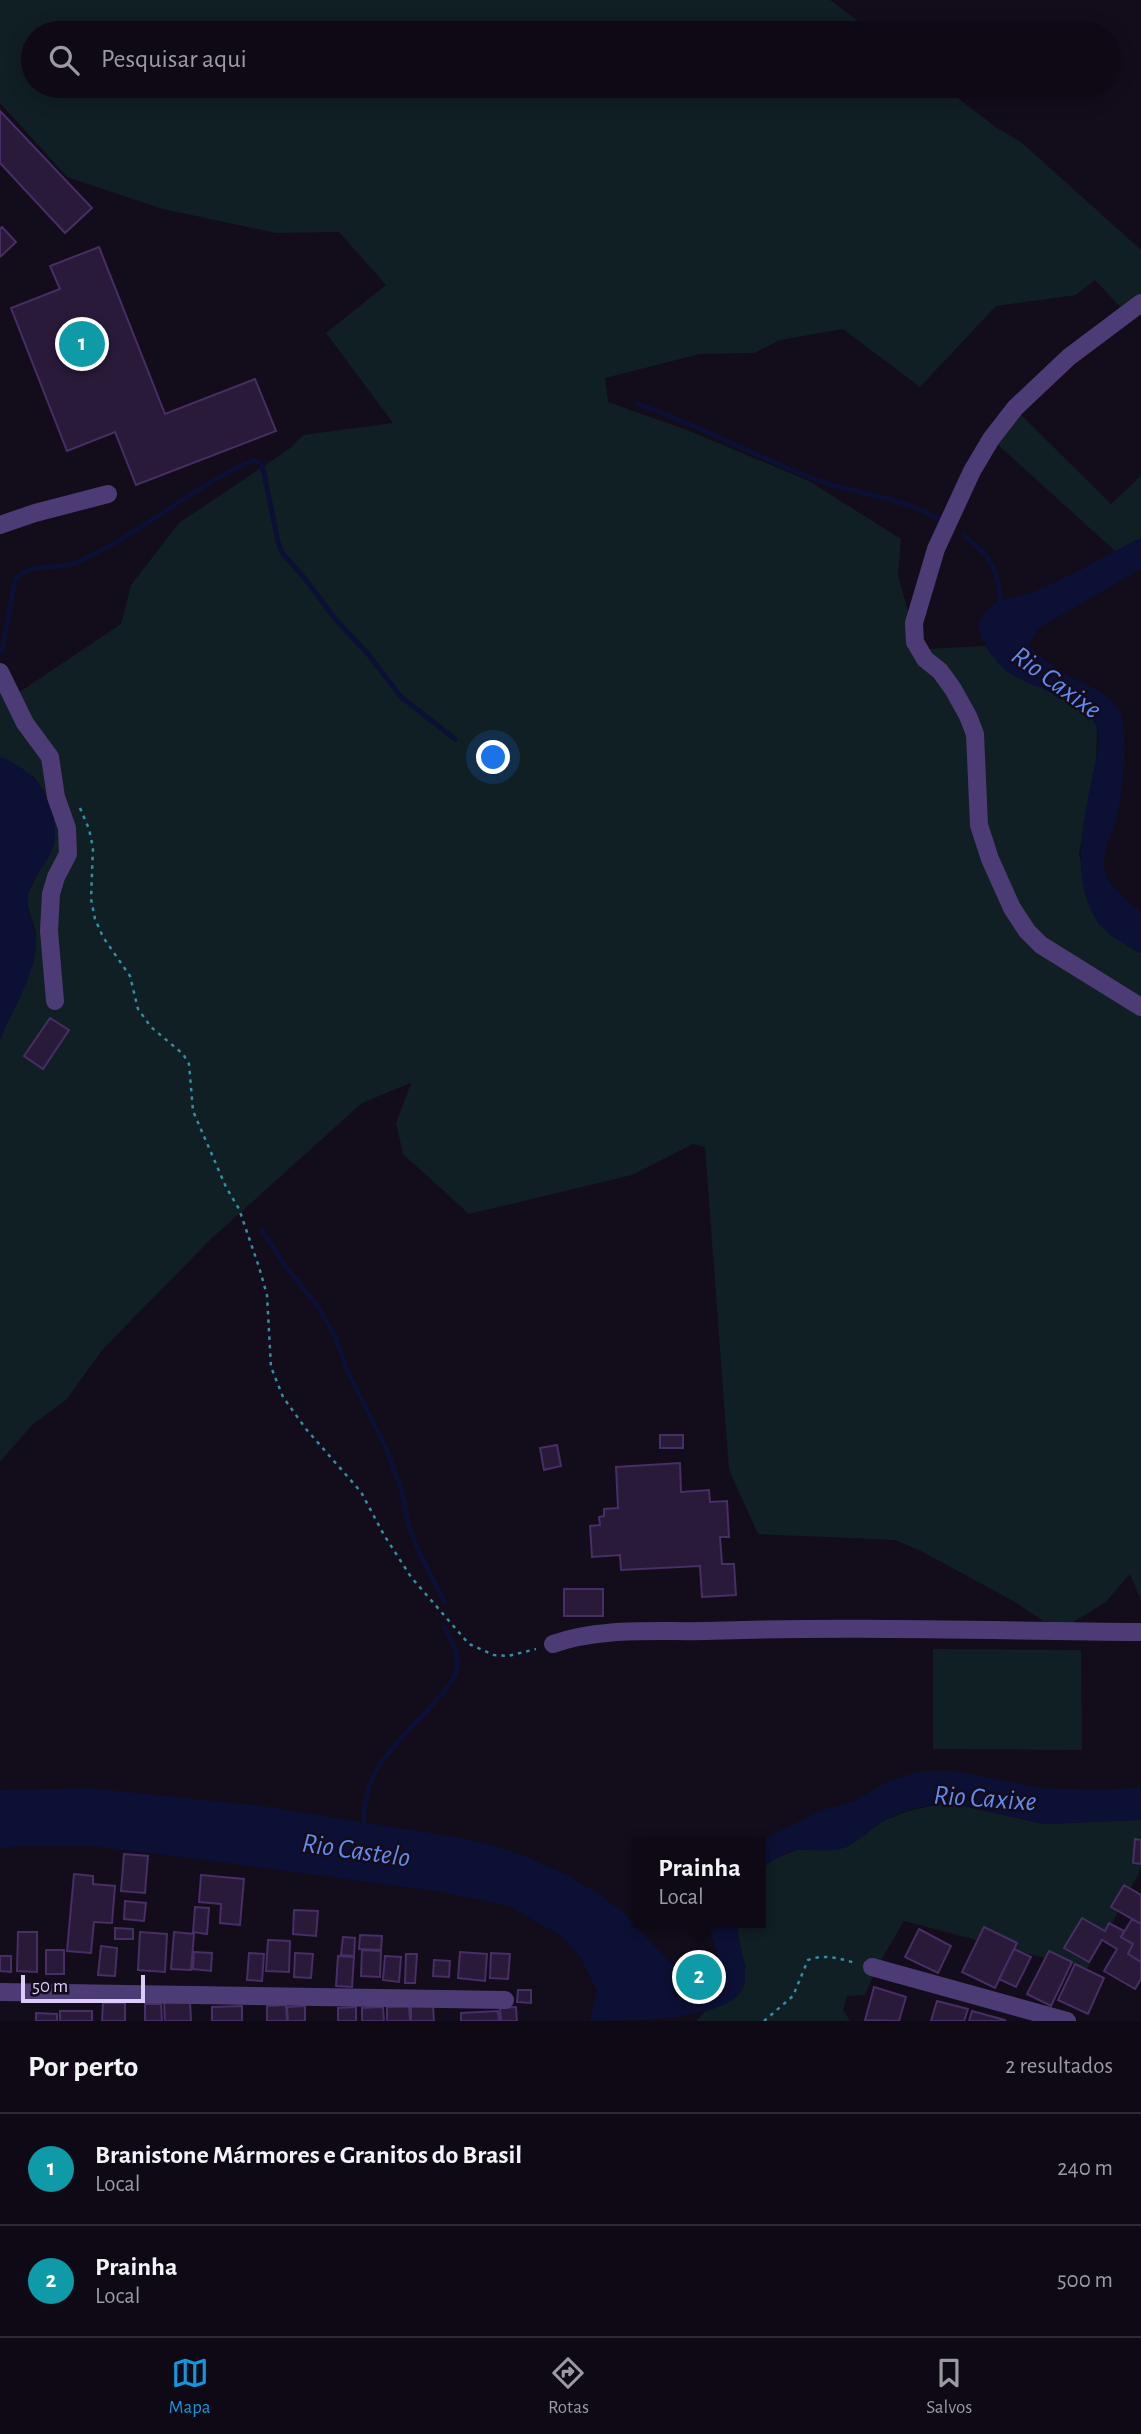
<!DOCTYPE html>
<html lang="pt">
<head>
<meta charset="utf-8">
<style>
  :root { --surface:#0e0914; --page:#17121d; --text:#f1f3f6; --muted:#9b9aa0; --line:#2e2a34; --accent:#1495dd }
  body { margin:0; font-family:"Alegreya Sans",sans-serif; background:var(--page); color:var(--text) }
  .scale { position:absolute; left:21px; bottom:18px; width:124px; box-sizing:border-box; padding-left:7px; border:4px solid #ddcbfa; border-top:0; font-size:19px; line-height:24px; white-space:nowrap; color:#ddcbfa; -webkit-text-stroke:5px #130c1b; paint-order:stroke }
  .you { position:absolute; left:494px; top:758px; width:24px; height:24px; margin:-18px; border:5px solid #fff; border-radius:50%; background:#1a73e8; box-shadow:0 0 0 10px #1a73e833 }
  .badge { display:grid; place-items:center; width:46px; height:46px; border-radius:50%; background:var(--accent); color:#fff; font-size:23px; font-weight:700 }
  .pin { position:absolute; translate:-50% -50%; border:4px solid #fff; box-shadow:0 2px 7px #0006 }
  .popup { position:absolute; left:633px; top:1837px; width:133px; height:91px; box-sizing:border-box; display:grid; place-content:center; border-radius:0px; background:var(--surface); filter:drop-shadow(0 2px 5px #0005); font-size:23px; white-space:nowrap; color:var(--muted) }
  .popup b { font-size:26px; color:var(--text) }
  .popup::after { content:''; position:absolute; left:50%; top:100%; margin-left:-14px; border:14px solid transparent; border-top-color:var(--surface) }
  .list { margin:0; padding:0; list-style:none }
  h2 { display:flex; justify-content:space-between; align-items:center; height:91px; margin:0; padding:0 28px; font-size:30px }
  h2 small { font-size:23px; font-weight:400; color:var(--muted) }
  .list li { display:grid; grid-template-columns:46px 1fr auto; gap:21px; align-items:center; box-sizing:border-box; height:112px; padding:0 28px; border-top:2px solid var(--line) }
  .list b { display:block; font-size:26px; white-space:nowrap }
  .list p { margin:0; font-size:23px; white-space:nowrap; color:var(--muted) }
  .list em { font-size:23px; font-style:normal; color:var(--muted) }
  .icon { flex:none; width:38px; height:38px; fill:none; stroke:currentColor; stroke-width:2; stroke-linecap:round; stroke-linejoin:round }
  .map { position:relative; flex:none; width:1141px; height:2021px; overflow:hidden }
  .search { position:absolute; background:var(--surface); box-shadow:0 4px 18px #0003; left:21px; right:21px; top:21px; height:77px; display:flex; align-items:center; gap:18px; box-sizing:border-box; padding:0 24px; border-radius:38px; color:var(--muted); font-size:26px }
  .sheet { height:315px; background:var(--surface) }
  nav { display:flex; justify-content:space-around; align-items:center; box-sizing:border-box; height:98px; border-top:2px solid var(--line); background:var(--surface); font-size:19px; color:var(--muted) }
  nav a { display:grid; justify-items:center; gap:4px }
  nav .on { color:var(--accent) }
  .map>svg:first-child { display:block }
  .green { fill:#101f24 }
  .water { fill:#0c1034 }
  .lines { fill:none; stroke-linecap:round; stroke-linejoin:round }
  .stream { stroke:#0c1034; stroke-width:5 }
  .building { fill:#291a3a; stroke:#472e64; stroke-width:2 }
  .path { stroke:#378da2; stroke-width:2.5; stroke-dasharray:3.5 5; stroke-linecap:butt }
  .minor { stroke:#4d3b76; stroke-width:18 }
  .labels { text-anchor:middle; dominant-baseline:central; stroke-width:5; stroke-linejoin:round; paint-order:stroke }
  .water-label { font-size:28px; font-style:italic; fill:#628af1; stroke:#130c1b }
</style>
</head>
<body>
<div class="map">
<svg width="1141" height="2021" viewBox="0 0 1141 2021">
  <rect width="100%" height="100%" fill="#130c1b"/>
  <!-- green -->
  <path class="green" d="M0,0H830L874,33H33V86H942L997,128L1021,142L1141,250V298L1125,312L1095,280L1076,295L996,306L920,387L843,329L780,340L754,353L700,354L605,378L608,402L687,430L809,481L901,539L898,575L908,612V650L985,646L1014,676L1047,690L1091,716L1097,728L1096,760L1079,854L1098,923L1130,947L1141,953V1601L1130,1574L1106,1602L1070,1624L1043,1621L1015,1602L921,1551L895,1540L758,1534L729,1470L705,1147L693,1144L632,1175L469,1214L403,1154L396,1123L411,1083L362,1103L212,1238L103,1349L66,1400L32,1425L0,1462V1039L27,978L36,933L28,907V893L39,871L54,816L45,793L34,777L0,757V680L15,695L121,624L131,585L179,523L289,449L303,435L393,423L326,333L386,285L339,232L276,233L163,209L67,177L0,103Z
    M1019,413L1111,504L1141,476V538L1115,551L996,443Z
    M933,1649L1081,1650L1082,1750L933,1749Z
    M940,1804H955L1044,1824L1141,1820V1869L1087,1969L904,1921L877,1967L865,1995L847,1996L843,2010L850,2021H696L746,1967L740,1950L737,1923H760V1870L771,1861L796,1850H836L849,1846L883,1821L908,1811Z"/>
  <!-- water -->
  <path class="water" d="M1141,538V569L1039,628L1028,645C1038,655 1050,664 1061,671C1079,683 1109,690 1119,710C1129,728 1123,789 1118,811C1115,829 1102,848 1104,867C1107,885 1128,901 1141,912V953C1127,946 1107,935 1098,922C1069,880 1083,824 1092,778C1095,763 1102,740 1096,726C1087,703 1037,688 1016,677C1002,669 991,656 984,643C979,635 976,626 981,618C991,599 1014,598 1032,592C1070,578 1104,555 1141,538Z
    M0,757C32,768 53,795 55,829C55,835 55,844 52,850C46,864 33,876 29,892C23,911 38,930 36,949C32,980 12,1011 0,1039Z
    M920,1771H956L1043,1788L1106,1790L1141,1787V1820L1044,1824L955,1804C931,1803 902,1809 882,1822C870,1829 860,1841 846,1847C830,1853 814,1849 798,1850C785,1851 770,1862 760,1870V1842H758L822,1810L853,1802L888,1781Z
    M88,1788L257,1805L468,1839L502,1848L529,1858L569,1876L600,1895L622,1911L679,1972L675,1982L674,1996C683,2001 691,2001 701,1998C742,1988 708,1946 710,1923H737C738,1945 749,1965 744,1986C732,2021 628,2021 590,2021L597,1990L581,1958L561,1936L509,1906L442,1892L152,1853L86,1846H22L0,1849V1790Z"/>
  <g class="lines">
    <!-- stream -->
    <path class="stream" d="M638,404C703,426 762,461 826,483C860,494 910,500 938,519
      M964,536C992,555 999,572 1001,606
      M2,652L15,580C31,560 58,572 80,561C142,533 193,486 254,460L261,464L264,473L278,542L283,554L306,580L336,620L368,654L401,697L455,739
      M262,1230L284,1264L318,1307L335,1336L347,1370L386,1448L402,1491L408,1523L418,1550L445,1603
      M364,1828C360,1769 399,1743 433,1704C442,1694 455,1681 457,1668C460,1654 450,1640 445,1627"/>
  </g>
  <!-- building -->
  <path class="building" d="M0,111L92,208L65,233L0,163Z
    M2,227L16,242L0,257V229Z
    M99,247L165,414L255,379L276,431L136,485L115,432L67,451L11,308L60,289L50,266Z
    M50,1018L69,1030L43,1069L24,1056Z
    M660,1435H683V1448H660Z
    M557,1445L561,1466L544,1470L540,1448Z
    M680,1463L681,1492L709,1490L710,1502L727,1501L729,1537H720L722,1564H734L736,1595L702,1597L700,1566L621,1570L620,1555L592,1557L590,1526L600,1525L599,1517L604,1516V1509L618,1508L616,1467Z
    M564,1589H603V1616H564Z
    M1135,1839L1141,1840V1864L1133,1863Z
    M124,1854L148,1856L145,1893L121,1891Z
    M74,1874L93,1876V1884L115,1886L112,1923L94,1922L91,1953L67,1951Z
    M201,1875L244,1879L240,1925L220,1923L221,1904L199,1902Z
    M1124,1885L1141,1895V1924L1111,1907Z
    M125,1901L146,1903L144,1921L124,1919Z
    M195,1907L209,1908L207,1934L193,1932Z
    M294,1910L318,1911L316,1936L293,1934Z
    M1082,1918L1105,1931L1109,1923L1124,1931L1121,1937L1133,1944L1128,1954L1141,1962V1979L1135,1989L1104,1971L1117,1949L1102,1940L1089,1962L1064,1948Z
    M1132,1919L1141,1924V1962L1128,1954L1133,1944L1121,1937Z
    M984,1927L1017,1943L995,1988L962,1972Z
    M115,1928L133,1929V1939H115Z
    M919,1929L951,1946L938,1973L905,1957Z
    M18,1932H37V1972L17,1971Z
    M140,1932L167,1934L165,1972L138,1970Z
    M174,1932L194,1934L191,1970L171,1969Z
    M360,1935L382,1936L381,1950L359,1949Z
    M343,1937L355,1938L354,1956L341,1955Z
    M268,1940L290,1941L289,1972L266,1971Z
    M101,1946L117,1948L115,1976L98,1975Z
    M1014,1949L1031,1957L1016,1987L999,1979Z
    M46,1950H64V1974H46Z
    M362,1950L381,1951L380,1977L361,1976Z
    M1049,1951L1072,1962L1051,2006L1027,1994Z
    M194,1952L212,1953L211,1971L193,1969Z
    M460,1952L487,1954L485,1981L458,1978Z
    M249,1953L264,1954L262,1981L247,1980Z
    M295,1953L313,1954L311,1978L294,1977Z
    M491,1953L510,1954L508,1979L490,1978Z
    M406,1954H417L415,1983H405Z
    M0,1956H11V1972L0,1971Z
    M338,1956L354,1957L352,1987L336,1986Z
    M385,1956L401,1957L399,1982L383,1980Z
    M434,1960L450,1961L449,1977L433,1976Z
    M1075,1964L1104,1978L1088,2014L1058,2000Z
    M874,1987L906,1997L899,2021L865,2020Z
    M518,1990H531V2003L517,2002Z
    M190,2001L191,2021H165L164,2002Z
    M937,2001L968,2009L964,2021H931Z
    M103,2003H125V2021H102Z
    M145,2004H161L162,2021H145Z
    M286,2005L287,2021H267V2006Z
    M242,2006V2021H212V2007Z
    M305,2006V2021H288L287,2007Z
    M409,2006L410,2021H387V2007Z
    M411,2006H433L434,2021H411Z
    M356,2007V2021H338V2008Z
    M383,2007L384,2021H362V2008Z
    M516,2007L517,2021H501L500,2008Z
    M60,2011H92V2021H60Z
    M498,2011L499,2021H461V2013Z
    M972,2011L1005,2020V2021H969Z
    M36,2013L57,2014V2021H36Z"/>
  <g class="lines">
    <!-- path -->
    <path class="path" d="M80,808L89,829L93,848L91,899L95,919L103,937L130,976L138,1009L151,1027L183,1054L189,1064L193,1111L226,1187L239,1209L259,1267L267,1295L271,1367L283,1397L306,1429L361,1492L384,1535L411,1577L469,1644L494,1655L508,1656L536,1649
      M764,2021L793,1996L808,1960C824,1954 839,1958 855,1963"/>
    <!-- minor -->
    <path class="minor" d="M1141,303L1069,357L1015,408L991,439L972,471L936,549L914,623L915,642L925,659L940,671L953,689L968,716L975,734L979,825L990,859L1012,908L1027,931L1041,945L1141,1007
      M0,525L35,513L108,494
      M0,672L25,723L50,757L56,797L67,828L68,854L56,877L51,894L49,931L55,1001
      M553,1644C600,1627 656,1632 705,1631C850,1626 996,1631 1141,1632
      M872,1967L1067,2021
      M0,1992L505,2000"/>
  </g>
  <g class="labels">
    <!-- water labels -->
    <g class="water-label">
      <text transform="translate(1056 683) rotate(36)">Rio Caxixe</text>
      <text transform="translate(985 1799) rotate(4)">Rio Caxixe</text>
      <text transform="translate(356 1851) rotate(8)">Rio Castelo</text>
    </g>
  </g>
</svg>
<div class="scale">50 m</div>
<div class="you"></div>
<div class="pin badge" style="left:82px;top:344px;background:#0f9aa8">1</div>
<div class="pin badge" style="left:699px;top:1977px;background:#0f9aa8">2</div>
<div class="popup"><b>Prainha</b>Local</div>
<div class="search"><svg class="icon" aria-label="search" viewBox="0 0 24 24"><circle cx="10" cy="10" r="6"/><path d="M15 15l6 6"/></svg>Pesquisar aqui</div>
</div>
<section class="sheet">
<h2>Por perto<small>2 resultados</small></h2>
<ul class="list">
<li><span class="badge" style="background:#0f9aa8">1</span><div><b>Branistone Mármores e Granitos do Brasil</b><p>Local</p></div><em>240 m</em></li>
<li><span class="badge" style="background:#0f9aa8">2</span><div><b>Prainha</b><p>Local</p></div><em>500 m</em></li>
</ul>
</section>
<nav>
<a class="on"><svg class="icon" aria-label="map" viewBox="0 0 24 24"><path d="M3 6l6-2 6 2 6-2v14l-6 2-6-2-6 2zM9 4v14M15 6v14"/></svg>Mapa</a>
<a><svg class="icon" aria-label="directions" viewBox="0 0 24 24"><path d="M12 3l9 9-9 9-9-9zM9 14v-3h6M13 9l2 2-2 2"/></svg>Rotas</a>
<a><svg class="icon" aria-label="saved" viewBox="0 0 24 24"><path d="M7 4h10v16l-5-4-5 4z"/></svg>Salvos</a>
</nav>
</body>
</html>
